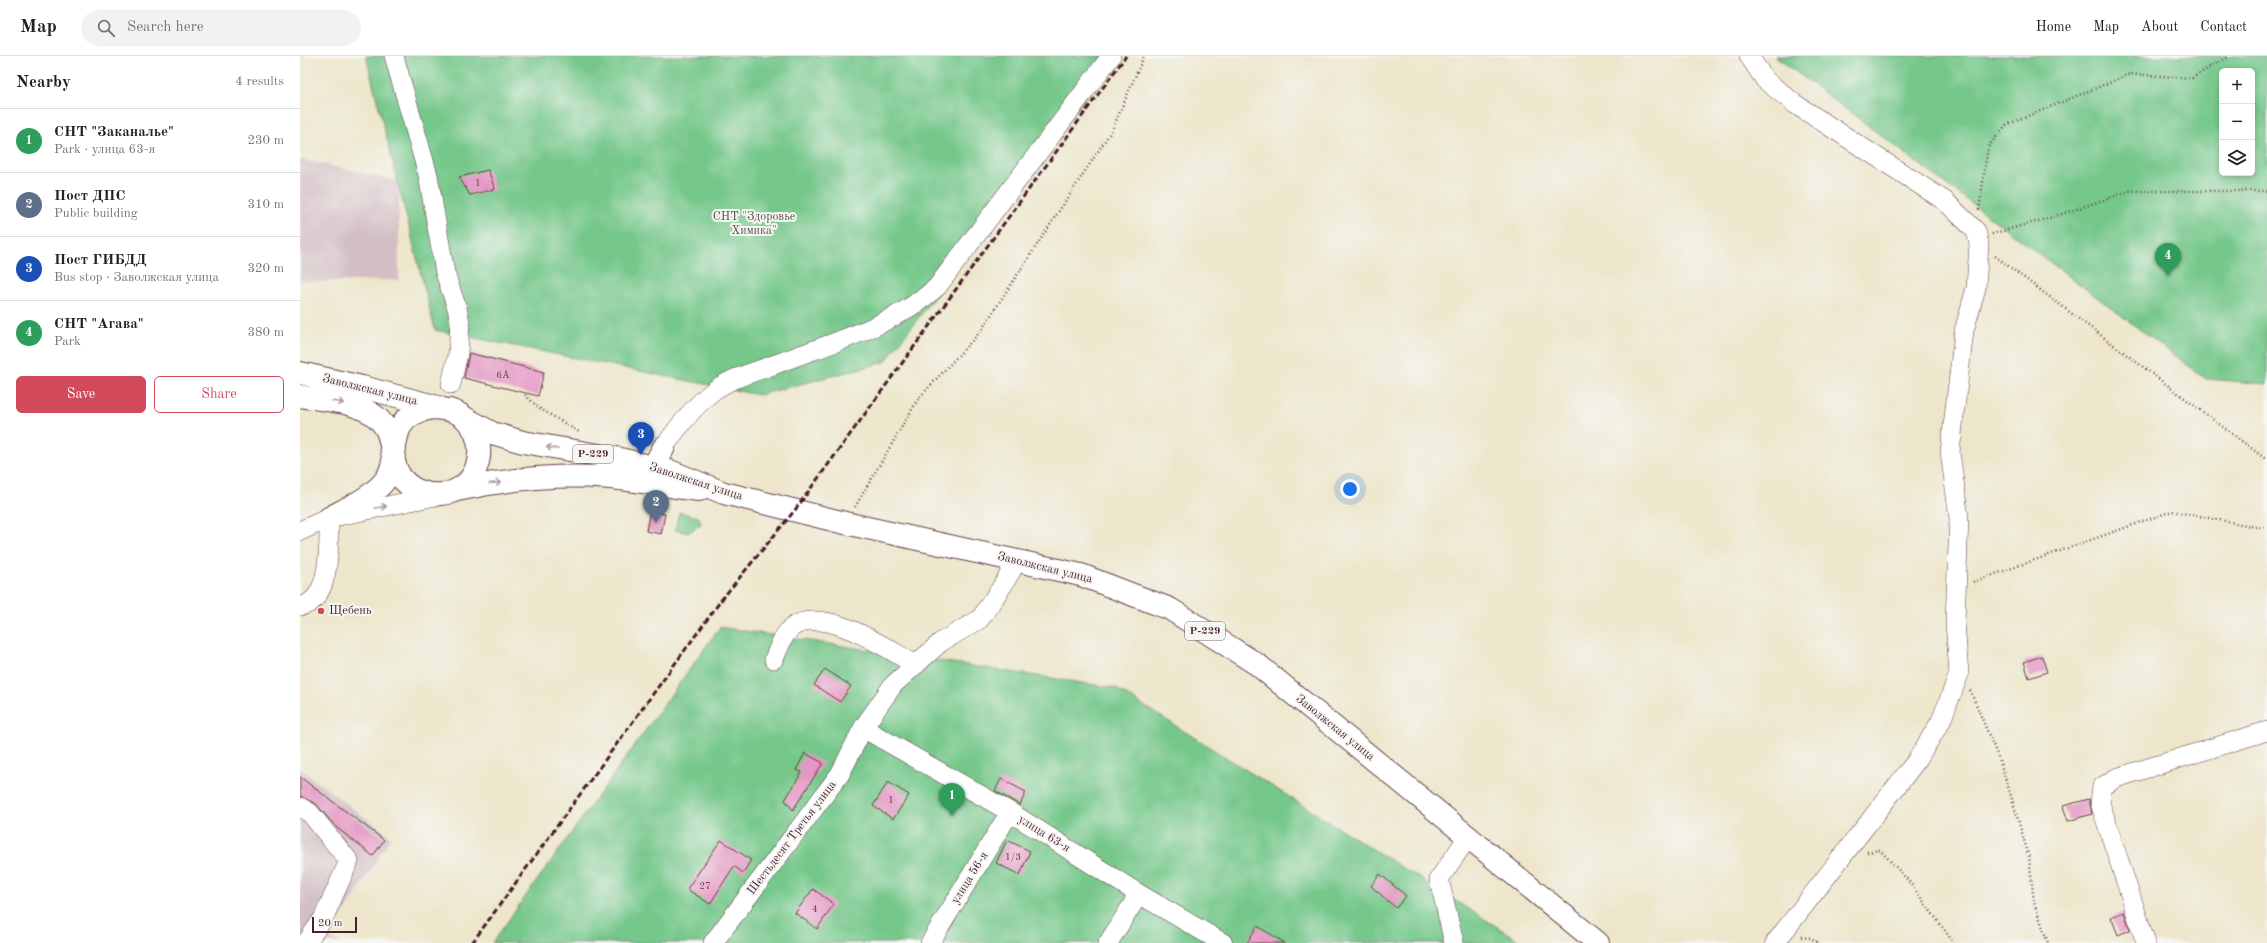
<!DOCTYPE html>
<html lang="en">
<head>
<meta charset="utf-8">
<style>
  :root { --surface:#fff; --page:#f2f2f2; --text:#202124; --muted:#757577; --line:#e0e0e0; --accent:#d1495b }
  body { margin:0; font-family:"Old Standard TT",serif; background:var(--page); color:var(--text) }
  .controls { position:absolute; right:12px; top:12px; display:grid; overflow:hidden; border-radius:6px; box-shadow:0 2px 6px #0003 }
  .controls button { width:36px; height:36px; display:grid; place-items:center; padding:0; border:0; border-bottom:1px solid var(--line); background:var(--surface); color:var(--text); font:20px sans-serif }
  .scale { position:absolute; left:12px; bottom:10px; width:45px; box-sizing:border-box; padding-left:4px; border:2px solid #4a1f2b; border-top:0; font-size:11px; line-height:14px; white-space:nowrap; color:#4a1f2b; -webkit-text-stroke:3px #f6f6f2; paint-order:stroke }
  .you { position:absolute; left:1050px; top:433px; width:14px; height:14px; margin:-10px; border:3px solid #fff; border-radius:50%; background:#1a73e8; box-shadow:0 0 0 6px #1a73e833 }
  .badge { display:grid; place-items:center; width:26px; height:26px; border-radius:50%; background:var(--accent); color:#fff; font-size:13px; font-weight:700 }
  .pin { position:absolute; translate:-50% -33px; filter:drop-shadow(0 1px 2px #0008) }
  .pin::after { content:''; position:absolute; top:21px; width:14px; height:12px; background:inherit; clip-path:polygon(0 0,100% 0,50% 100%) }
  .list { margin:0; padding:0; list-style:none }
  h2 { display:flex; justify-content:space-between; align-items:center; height:52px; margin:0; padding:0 16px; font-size:17px }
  h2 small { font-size:13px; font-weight:400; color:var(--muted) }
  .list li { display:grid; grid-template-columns:26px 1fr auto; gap:12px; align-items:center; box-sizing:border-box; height:64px; padding:0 16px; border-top:1px solid var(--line) }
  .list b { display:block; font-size:15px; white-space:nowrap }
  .list p { margin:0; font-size:13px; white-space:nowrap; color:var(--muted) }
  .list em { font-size:13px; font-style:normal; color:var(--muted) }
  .actions { display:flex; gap:8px; padding:12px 16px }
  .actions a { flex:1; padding:9px 0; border:1px solid var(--accent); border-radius:6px; text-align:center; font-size:14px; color:var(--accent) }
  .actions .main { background:var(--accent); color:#fff }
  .icon { flex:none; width:22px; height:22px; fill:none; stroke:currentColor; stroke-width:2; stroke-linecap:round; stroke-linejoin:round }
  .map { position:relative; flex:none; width:1967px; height:887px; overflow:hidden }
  header { display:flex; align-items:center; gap:24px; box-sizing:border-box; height:56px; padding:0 20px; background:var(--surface); border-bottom:1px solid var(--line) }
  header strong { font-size:19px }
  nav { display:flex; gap:22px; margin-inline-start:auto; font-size:14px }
  .search { width:280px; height:36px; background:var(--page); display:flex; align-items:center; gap:10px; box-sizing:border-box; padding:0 14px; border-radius:22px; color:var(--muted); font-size:15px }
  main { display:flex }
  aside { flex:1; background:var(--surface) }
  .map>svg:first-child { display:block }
  .industrial { fill:#d2bec3 }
  .green { fill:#74c78a; stroke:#5f735a; fill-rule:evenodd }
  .building { fill:#e496c3 }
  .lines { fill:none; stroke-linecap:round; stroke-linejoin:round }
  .minor-casing { stroke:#623d43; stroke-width:20 }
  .major-casing { stroke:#623d43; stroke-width:24 }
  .path { stroke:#623d43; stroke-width:2.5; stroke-dasharray:1 3; stroke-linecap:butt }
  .minor { stroke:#fff; stroke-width:19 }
  .major { stroke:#fff; stroke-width:22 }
  .rail { stroke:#4a1f2b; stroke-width:3; stroke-dasharray:6 3; stroke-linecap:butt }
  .oneway { stroke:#ae9aa0 }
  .poi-dot { fill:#d1495b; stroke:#f6f6f2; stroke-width:1.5 }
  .labels { text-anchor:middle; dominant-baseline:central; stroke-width:4; stroke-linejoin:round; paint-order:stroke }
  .number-label { font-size:10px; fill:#703d51 }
  .shield { fill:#f6f6f2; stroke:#7e6067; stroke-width:1 }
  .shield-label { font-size:11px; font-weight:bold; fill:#4a1f2b }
  .park-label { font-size:12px; fill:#575148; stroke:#f6f6f2 }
  .street-label { font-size:12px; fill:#4a1f2b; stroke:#f6f6f2 }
  .poi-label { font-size:12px; fill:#4a1f2b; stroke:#f6f6f2; text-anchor:start }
</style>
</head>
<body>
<header>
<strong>Map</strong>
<div class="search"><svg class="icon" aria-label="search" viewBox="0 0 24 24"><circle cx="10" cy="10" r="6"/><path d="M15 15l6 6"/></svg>Search here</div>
<nav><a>Home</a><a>Map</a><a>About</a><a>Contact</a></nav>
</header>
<main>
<aside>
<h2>Nearby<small>4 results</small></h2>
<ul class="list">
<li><span class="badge" style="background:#2e9e5b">1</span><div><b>СНТ &quot;Заканалье&quot;</b><p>Park · улица 63-я</p></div><em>230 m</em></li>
<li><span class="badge" style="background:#5c6f8a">2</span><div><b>Пост ДПС</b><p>Public building</p></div><em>310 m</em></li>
<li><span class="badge" style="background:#1a4fb4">3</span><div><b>Пост ГИБДД</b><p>Bus stop · Заволжская улица</p></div><em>320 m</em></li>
<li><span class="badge" style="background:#2e9e5b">4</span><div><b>СНТ &quot;Агава&quot;</b><p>Park</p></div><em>380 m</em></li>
</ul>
<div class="actions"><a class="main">Save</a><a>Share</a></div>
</aside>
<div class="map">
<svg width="1967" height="887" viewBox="0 0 1967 887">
  <rect width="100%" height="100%" fill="#f6f6f2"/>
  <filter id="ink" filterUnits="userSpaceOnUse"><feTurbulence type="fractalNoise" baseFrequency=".025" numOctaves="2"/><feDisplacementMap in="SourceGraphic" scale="8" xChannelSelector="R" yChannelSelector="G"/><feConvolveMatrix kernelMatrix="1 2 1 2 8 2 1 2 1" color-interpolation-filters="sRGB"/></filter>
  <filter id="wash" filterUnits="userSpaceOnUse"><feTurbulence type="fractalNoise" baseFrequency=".012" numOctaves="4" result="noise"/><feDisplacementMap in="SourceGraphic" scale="16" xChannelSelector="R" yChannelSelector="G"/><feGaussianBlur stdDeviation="0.9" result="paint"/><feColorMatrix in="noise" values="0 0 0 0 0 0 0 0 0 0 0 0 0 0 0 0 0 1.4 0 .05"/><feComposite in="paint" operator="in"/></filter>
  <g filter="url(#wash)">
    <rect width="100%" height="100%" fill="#ede6cb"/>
    <!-- industrial -->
    <path class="industrial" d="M0,103L99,125V224L7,226L0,224Z
      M0,713L91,781L29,881L41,887H0Z"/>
    <!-- green -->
    <path class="green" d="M66,0H817L585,306L459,339L135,274Z
      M1475,0H1967V328L1906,323ZM1922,15H1952V117H1922Z
      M379,456L399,461L401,468L388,477L375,474Z
      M420,571L815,632L1223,887H192Z"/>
    <g id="blocks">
      <!-- building -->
      <path class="building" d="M188,114L195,133L170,139L159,121Z
        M169,297L244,316L238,340L164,322Z
        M350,455L365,458L361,478L346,475Z
        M1742,600L1747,616L1729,622L1724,606Z
        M525,613L551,630L540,646L514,629Z
        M505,697L523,707L493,754L485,744L502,716L496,714Z
        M0,721L84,784L73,800L37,772L16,748L0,740Z
        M701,723L726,736L720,749L695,735Z
        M588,726L609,739L593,763L573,750Z
        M1789,743L1792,758L1768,765L1763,750Z
        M421,784L451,804L443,817L434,810L410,848L387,833Z
        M707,784L730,795L720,819L696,807Z
        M1080,818L1106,840L1096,852L1071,830Z
        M513,833L534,848L517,873L495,857Z
        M1824,856L1830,874L1818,879L1811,861Z
        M957,870L985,887H947Z"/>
    </g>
  </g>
  <g filter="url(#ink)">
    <use href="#blocks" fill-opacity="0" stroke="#623d43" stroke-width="1"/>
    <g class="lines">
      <defs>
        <path id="minor" d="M94,0L128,119L145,217L157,252L160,266L158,298L151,328
          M1449,0L1465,24L1495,48L1645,145L1676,175L1679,188L1676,232L1664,275L1650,396L1659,462L1655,566L1659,618L1641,665L1617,704L1475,887
          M364,391C378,371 393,351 412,336C430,322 454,316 476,308C530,287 592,271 637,231L811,0
          M0,475L29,462L140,439
          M0,550C32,546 29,485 29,462
          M474,603C478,594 483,579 490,573C521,546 587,593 616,609
          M563,672L710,756L839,838L923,887
          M0,751L10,757L49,805L23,863L6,887
          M413,887L540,718L563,672L593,629L641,586L680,563L703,529L717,505
          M630,887L710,756
          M808,887L839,838
          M1154,887L1139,823L1168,781
          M1846,887L1800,747L1802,731L1816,722L1967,675"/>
        <path id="major" d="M0,317L62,331L138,351
          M0,340C25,345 54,344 75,360C97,377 87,400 100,420C119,447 165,444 176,412C185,389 174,360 149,354C142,353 135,351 128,353C82,363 103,401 86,423C73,441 49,451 29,462
          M163,361L192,377L223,386L316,402L370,415L424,437L545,467L781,519L870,553L958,609L1298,887
          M347,423L364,391
          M157,434C207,423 260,418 311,422C341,425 370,431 399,434"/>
      </defs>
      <!-- minor casing -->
      <use href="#minor" class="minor-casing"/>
      <!-- major casing -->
      <use href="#major" class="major-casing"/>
      <!-- path -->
      <path class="path" d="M1679,154L1688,91L1706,69L1830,18L1892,22L1929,0
        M1692,178L1756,160L1830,135H1967
        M1695,200L1967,404
        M225,339L239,352L279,376
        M555,451L618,343L680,276L812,74L844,0
        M1673,526L1872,455L1967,473
        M1670,634L1699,703L1712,743L1729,801L1734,846L1748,887
        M1567,796L1580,794L1607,823L1654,887
        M1501,881L1511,882L1518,887"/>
      <!-- minor -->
      <use href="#minor" class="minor"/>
      <!-- major -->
      <use href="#major" class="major"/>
      <!-- rail -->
      <path class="rail" d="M172,887L422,543L495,454L826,0"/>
    </g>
    <!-- one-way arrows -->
    <defs><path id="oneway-shaft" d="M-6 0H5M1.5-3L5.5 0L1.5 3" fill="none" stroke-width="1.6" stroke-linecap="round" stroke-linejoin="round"/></defs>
    <g class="oneway">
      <use href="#oneway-shaft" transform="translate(38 346) rotate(10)"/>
      <use href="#oneway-shaft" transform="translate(252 392) rotate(-170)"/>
      <use href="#oneway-shaft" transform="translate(195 427) rotate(-6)"/>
      <use href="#oneway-shaft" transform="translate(81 451) rotate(-12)"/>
    </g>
  </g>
  <!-- markers -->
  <circle class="poi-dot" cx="21" cy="555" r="4"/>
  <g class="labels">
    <!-- number labels -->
    <g class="number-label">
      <text x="178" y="127">1</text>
      <text x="203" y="319">6А</text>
      <text x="591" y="744">1</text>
      <text x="713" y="801">1/3</text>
      <text x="405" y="830">27</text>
      <text x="515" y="853">4</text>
    </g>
    <!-- shield labels -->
    <g class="shield">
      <rect x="273" y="389" width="40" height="18" rx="3"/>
      <rect x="885" y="566" width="40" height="18" rx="3"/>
    </g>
    <g class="shield-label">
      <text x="293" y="398">Р-229</text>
      <text x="905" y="575">Р-229</text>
    </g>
    <!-- park labels -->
    <g class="park-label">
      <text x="454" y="161">СНТ "Здоровье<tspan x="454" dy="14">Химика"</tspan></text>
    </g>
    <!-- street labels -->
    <g class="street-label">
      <text transform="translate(70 334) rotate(14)">Заволжская улица</text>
      <text transform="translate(396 426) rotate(18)">Заволжская улица</text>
      <text transform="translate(745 512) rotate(14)">Заволжская улица</text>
      <text transform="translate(1035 672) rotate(39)">Заволжская улица</text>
      <text transform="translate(744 778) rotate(32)">улица 63-я</text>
      <text transform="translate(492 782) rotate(-53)">Шестьдесят Третья улица</text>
      <text transform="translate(670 822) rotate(-58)">улица 56-я</text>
    </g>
    <!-- poi labels -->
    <g class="poi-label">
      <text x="29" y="555">Щебень</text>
    </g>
  </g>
</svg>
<div class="controls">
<button>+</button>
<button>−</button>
<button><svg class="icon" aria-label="layers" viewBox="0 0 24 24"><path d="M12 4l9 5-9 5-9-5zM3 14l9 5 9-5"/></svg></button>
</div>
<div class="scale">20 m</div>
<div class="you"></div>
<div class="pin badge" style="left:652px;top:760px;background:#2e9e5b">1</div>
<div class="pin badge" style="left:356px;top:467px;background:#5c6f8a">2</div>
<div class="pin badge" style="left:341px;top:399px;background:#1a4fb4">3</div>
<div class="pin badge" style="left:1868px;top:220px;background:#2e9e5b">4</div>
</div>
</main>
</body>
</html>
